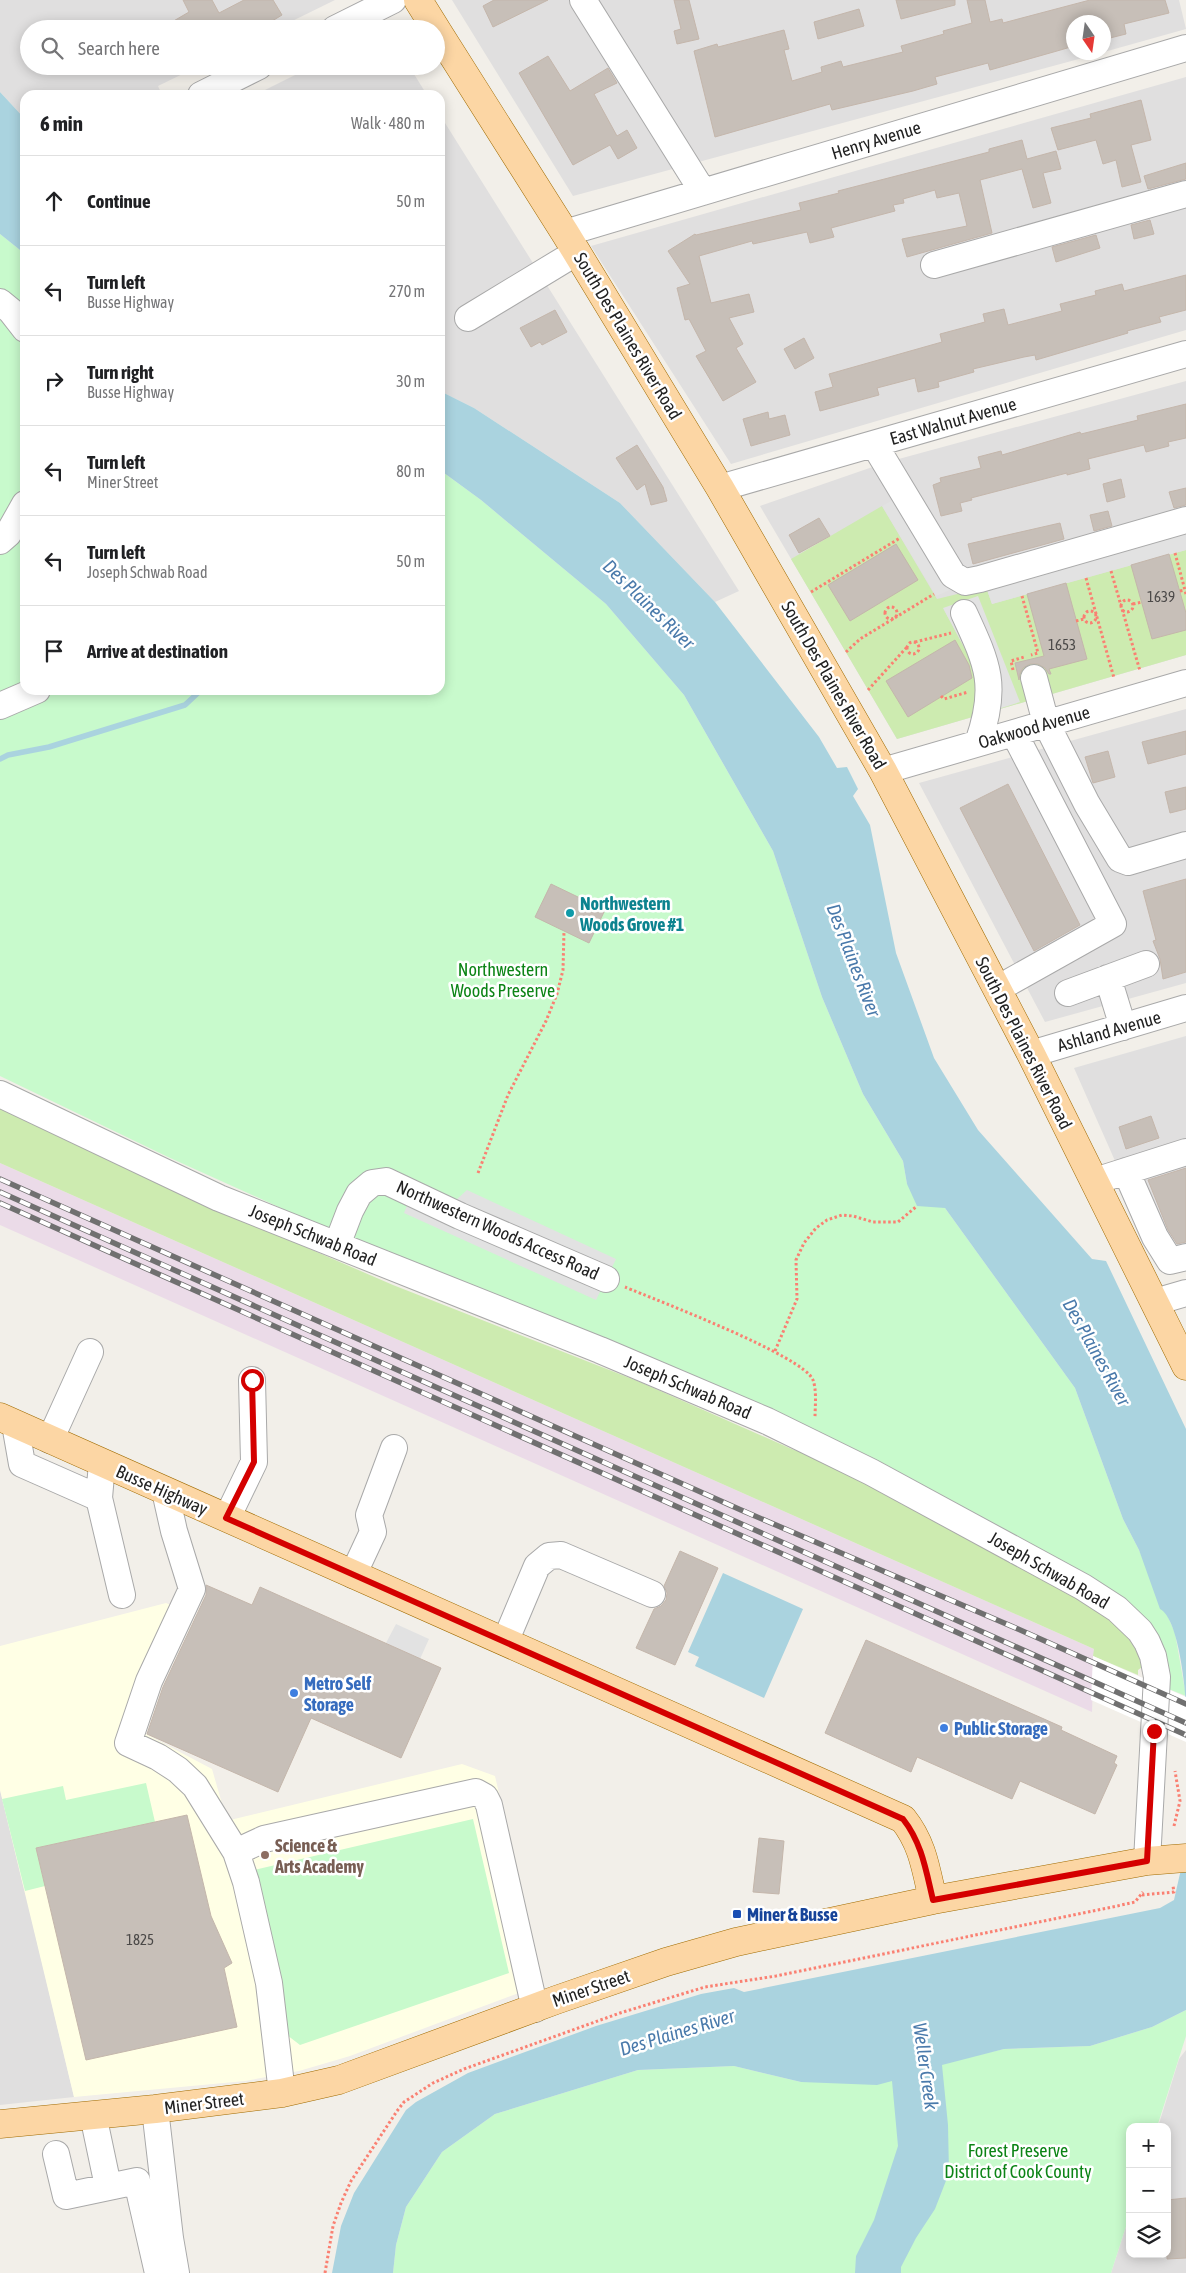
<!DOCTYPE html>
<html lang="en">
<head>
<meta charset="utf-8">
<style>
  :root { --surface:#fff; --page:#f6f6f6; --text:#202124; --muted:#757577; --line:#e0e0e0 }
  body { margin:0; font-family:"Asap Condensed",sans-serif; background:var(--page); color:var(--text) }
  .controls { position:absolute; right:15px; bottom:15px; display:grid; overflow:hidden; border-radius:10px; box-shadow:0 2px 12px #0003 }
  .controls button { width:45px; height:45px; display:grid; place-items:center; padding:0; border:0; border-bottom:1px solid var(--line); background:var(--surface); color:var(--text); font:25px sans-serif }
  .compass { position:absolute; left:1066px; top:15px; width:45px; height:45px; border-radius:50%; background:var(--surface); box-shadow:0 2px 12px #0003; rotate:167deg }
  .stop { position:absolute; width:15px; height:15px; margin:-11px; border:4px solid #d40000; border-radius:50%; background:#fff }
  .stop.end { background:#d40000; border-color:#fff; box-shadow:0 1px 5px #0008 }
  .list { margin:0; padding:0; list-style:none }
  h2 { display:flex; justify-content:space-between; align-items:center; height:65px; margin:0; padding:0 20px; font-size:21px }
  h2 small { font-size:16px; font-weight:400; color:var(--muted) }
  .list li { display:grid; grid-template-columns:32px 1fr auto; gap:15px; align-items:center; box-sizing:border-box; height:90px; padding:0 20px; border-top:1px solid var(--line) }
  .list b { display:block; font-size:19px; white-space:nowrap }
  .list p { margin:0; font-size:16px; white-space:nowrap; color:var(--muted) }
  .list em { font-size:16px; font-style:normal; color:var(--muted) }
  .icon { flex:none; width:28px; height:28px; fill:none; stroke:currentColor; stroke-width:2; stroke-linecap:round; stroke-linejoin:round }
  .map { position:relative; flex:none; width:1186px; height:2273px; overflow:hidden }
  .search { position:absolute; background:var(--surface); box-shadow:0 2px 12px #0003; left:20px; top:20px; width:425px; height:55px; display:flex; align-items:center; gap:12px; box-sizing:border-box; padding:0 18px; border-radius:28px; color:var(--muted); font-size:19px }
  .panel { position:absolute; background:var(--surface); box-shadow:0 2px 12px #0003; left:20px; top:90px; width:425px; height:605px; border-radius:15px }
  .map>svg:first-child { display:block }
  .residential { fill:#e0dfdf }
  .industrial { fill:#ebdbe8 }
  .education { fill:#ffffe5 }
  .grass { fill:#cdebb0; fill-rule:evenodd }
  .park { fill:#c8facc }
  .parking { fill:#e2e2e2 }
  .water { fill:#aad3df }
  .pier { fill:#fff }
  .lines { fill:none; stroke-linecap:round; stroke-linejoin:round }
  .stream { stroke:#aad3df; stroke-width:5.5 }
  .building { fill:#c7bfb8; stroke:#c4b6ab }
  .minor-casing { stroke:#a9a9a9; stroke-width:28 }
  .major-casing { stroke:#a06b00; stroke-width:29 }
  .path { stroke:#fa8072; stroke-width:3; stroke-dasharray:2.5 2.5; stroke-linecap:butt }
  .minor { stroke:#fff; stroke-width:26 }
  .major { stroke:#fcd6a4; stroke-width:28 }
  .rail-casing { stroke:#707070; stroke-width:5.5 }
  .rail { stroke:#fff; stroke-width:4; stroke-dasharray:11; stroke-linecap:butt }
  .route { stroke:#d40000; stroke-width:6 }
  .culture-dot { fill:#0f9aa8; stroke:#fff; stroke-width:2 }
  .shop-dot { fill:#3f7fe0; stroke:#fff; stroke-width:2 }
  .education-dot { fill:#8d6e63; stroke:#fff; stroke-width:2 }
  .transit-dot { fill:#1a4fb4; stroke:#fff; stroke-width:2 }
  .labels { text-anchor:middle; dominant-baseline:central; stroke-width:5; stroke-linejoin:round; paint-order:stroke }
  .number-label { font-size:15px; fill:#4b4948 }
  .street-label { font-size:18px; fill:#222; stroke:#fff }
  .culture-label { font-size:18px; font-weight:bold; fill:#0d838f; stroke:#fff; text-anchor:start }
  .park-label { font-size:18px; fill:#0c8416; stroke:#fff }
  .shop-label { font-size:18px; font-weight:bold; fill:#366cbe; stroke:#fff; text-anchor:start }
  .education-label { font-size:18px; font-weight:bold; fill:#785e54; stroke:#fff; text-anchor:start }
  .transit-label { font-size:18px; font-weight:bold; fill:#164399; stroke:#fff; text-anchor:start }
  .water-label { font-size:19px; font-style:italic; fill:#4a7aab; stroke:#fff }
</style>
</head>
<body>
<div class="map">
<svg width="1186" height="2273" viewBox="0 0 1186 2273">
  <rect width="100%" height="100%" fill="#f2efe9"/>
  <!-- residential -->
  <path class="residential" d="M0,0H335L276,29H29V66H199L158,86L162,95H25V119L0,92Z
    M452,0H1179L1186,29L1104,52V22H1074V52L1101,53L573,196Z
    M313,66H409L427,95H255Z
    M1186,77V330L731,464L591,246Z
    M440,115L739,591L715,602L620,503L474,408L440,391Z
    M1186,381V655L897,739L760,506L884,463Z
    M1186,709V983L1045,1022L919,783Z
    M1186,1036V1268L1165,1274L1074,1068Z
    M0,1790L25,1891L74,2097L0,2105Z
    M1186,2050V2273H1111L1130,2214V2254H1167V2127H1158L1179,2059Z"/>
  <!-- industrial -->
  <path class="industrial" d="M0,1163L1094,1649L1092,1712L0,1225Z"/>
  <!-- education -->
  <path class="education" d="M166,1603L193,1614L140,1731L212,1769L225,1814L230,1820L462,1764L495,1776L543,1984L350,2056L299,2071L245,2081L74,2097L0,1790V1646Z"/>
  <!-- grass -->
  <path class="grass" d="M882,506L937,599L986,587L992,604L1186,550V655L897,739L791,559ZM943,608L1008,707L978,673Z
    M0,1107L148,1179L393,1285L640,1382L794,1450L809,1454L947,1524L1092,1607L1119,1624L1130,1635L1145,1665L1138,1670V1675L1093,1656L1094,1649L0,1163Z"/>
  <!-- park -->
  <path class="park" d="M0,234L25,254V690H440V470L481,500L606,604L684,695L773,851L822,997L863,1094L903,1161L907,1184L945,1208L1075,1388L1123,1519L1139,1550L1175,1633L1186,1696L1166,1688L1160,1646L781,1414L618,1343L303,1218L168,1157L0,1076Z
    M146,1783L155,1822L36,1848L45,1886L25,1891L2,1799L63,1786L66,1800Z
    M473,1819L509,1973L300,2045L287,2035L286,2011L254,1870Z
    M1186,2010V2036L1157,2127H1130V2214L1111,2273H393L396,2245L406,2207L442,2152L495,2114L638,2070L734,2066L801,2082L959,2059L1004,2049L1090,2046L1152,2027Z"/>
  <!-- parking -->
  <path class="parking" d="M899,497L952,589L936,596L882,506Z
    M1186,532V550L992,604L986,587Z
    M978,596L1020,702L973,717L978,673L943,608Z
    M467,1190L616,1259L596,1300L404,1213L412,1193L456,1200Z
    M396,1624L429,1639L420,1659L386,1643Z"/>
  <!-- water -->
  <path class="water" d="M0,92L25,119V254L0,234Z
    M440,391L474,408L620,503L715,602L819,737L837,768L847,767L858,789L853,796L870,825L896,953L934,1058L978,1130L1092,1259L1106,1261L1186,1429V1704C1185,1684 1178,1618 1160,1609L1139,1550L1123,1519L1075,1388L945,1208L917,1206L907,1184L903,1161L863,1094L822,997L773,851L684,695L606,604L481,500L440,470Z
    M723,1573L803,1609L764,1698L695,1666L699,1657L688,1652Z
    M1186,1847V2010L1152,2027L1090,2046L1004,2049L942,2065L948,2125L949,2173L935,2209L916,2238L901,2267V2273H855L856,2256L874,2220L898,2146L892,2081L877,2085L801,2082L734,2066L638,2070L495,2114L442,2152L406,2207L396,2245L393,2273H332L341,2226L354,2193L406,2110L416,2102L468,2073L596,2026L701,1994L734,1988L744,1992L1160,1908L1174,1900Z"/>
  <!-- pier -->
  <path class="pier" d="M1093,1656L1186,1697V1742L1091,1700Z"/>
  <g class="lines">
    <!-- stream -->
    <path class="stream" d="M0,759L8,755L49,747L185,705L201,690"/>
  </g>
  <!-- building -->
  <path class="building" d="M183,0H212L219,13L244,0H273L282,15L259,29H160L189,12Z
    M494,0H548L493,27L483,6Z
    M674,0H689L699,39L677,44L674,31L681,29Z
    M896,0H955V5L901,19Z
    M967,0H985L990,22L1002,19L1003,23L1090,0H1165L1169,13L1124,24L1126,34L1106,39L1104,22H1074V46L1057,51L990,70L988,63L935,77L937,84L913,91L832,110L830,104L715,137L694,51L717,44L718,47L784,30L789,49L784,50L792,81L822,72L821,67L841,61L843,67L903,52L901,46L944,34L943,31L972,23Z
    M859,9L864,26L818,39L814,22Z
    M548,56L570,91L608,68L617,83L594,94L617,136L627,130L637,148L618,159L610,145L573,165L519,73Z
    M1141,100L1151,140L1131,145L1141,182L1122,187L1116,160L1103,164L1096,140L1058,150L1051,128L1091,118L1090,114Z
    M1022,140L1027,159L1056,151L1061,169L1043,173L1051,203L1033,208L1022,169L980,180L992,233L907,257L902,239L967,226L959,193L937,198L935,190L903,199L904,203L893,205L895,211L831,228L834,237L810,243L807,232L753,244L752,241L699,256L711,303L749,294L754,312L729,318L743,344L736,348L756,382L723,401L696,356L706,351L689,319L685,320L677,288L690,284L668,251L695,234L696,235L801,210L799,203L839,193L838,191L989,152V149Z
    M1186,163V179L1148,189L1144,176Z
    M1150,220L1154,234L1134,239L1131,225Z
    M1096,235L1100,248L1056,262L1052,247Z
    M1186,275V310L1159,317L1161,322L1127,331L1128,333L1036,360L1035,355L1024,357L973,369L974,372L938,382L939,387L918,392L915,378L877,388L879,395L820,411L815,392L833,387L829,374L942,342L940,334L985,322L983,314L1004,309L1008,325L1062,311L1060,304L1096,295L1095,291L1122,284L1124,291Z
    M555,310L567,332L542,345L540,342L531,347L520,328Z
    M804,338L814,358L795,369L784,349Z
    M1186,404V438L1168,442L1169,446L1146,452L1144,445L1088,459L1090,469L1067,475V473L971,498L972,500L960,503L962,511L941,516L933,485L941,482L940,478L981,468L978,457L1001,451L1002,455L1080,432L1081,434L1138,420L1137,416Z
    M768,412L769,419L785,415L790,435L751,446L743,419Z
    M637,445L663,487L667,501L651,505L645,484L637,490L616,458Z
    M1121,479L1125,497L1107,502L1103,484Z
    M1186,488V505L1174,508L1169,492Z
    M1108,511L1112,526L1094,531L1090,515Z
    M819,518L830,536L799,553L789,535Z
    M1060,523L1064,539L973,564L968,544Z
    M896,544L918,580L850,621L828,585Z
    M1169,554L1186,613V630L1152,639L1131,565Z
    M1066,583L1087,659L1049,669L1051,674H1049L1045,668L1038,664H1030L1023,668L1020,674L1019,680L1015,663L1044,656L1027,594Z
    M955,640L969,665L972,678L908,717L886,681Z
    M1186,731V754L1148,764L1142,742Z
    M1108,751L1115,777L1093,783L1085,757Z
    M1008,784L1080,925L1034,951L960,808Z
    M1186,787V809L1170,813L1165,792Z
    M1186,879V972L1163,979L1160,959L1153,941L1156,940L1143,891Z
    M551,884L605,910L589,943L535,917Z
    M1151,1116L1159,1138L1126,1149L1119,1127Z
    M1186,1168V1242L1177,1244L1168,1230L1148,1180Z
    M680,1551L718,1568L675,1665L636,1648L654,1609L661,1606L666,1600L667,1593L664,1586Z
    M206,1585L252,1605L260,1587L441,1668L401,1758L311,1718L278,1792L147,1734L163,1687L206,1595Z
    M866,1640L1062,1727L1061,1730L1117,1756L1114,1763L1117,1765L1095,1814L1020,1781L1012,1799L917,1757L911,1772L825,1733Z
    M187,1815L211,1916L232,1963L224,1968L237,2027L86,2060L36,1848Z
    M759,1838L784,1841L779,1894L753,1892Z
    M1186,2198V2258L1167,2259V2200Z"/>
  <g class="lines">
    <defs>
      <path id="minor" d="M583,0L703,192
        M335,29L393,0
        M201,95L259,66
        M565,233L1186,48
        M934,265L1186,194
        M0,302L11,311L25,329
        M468,318L577,252
        M874,444L953,575L965,582L980,579L1186,520
        M720,488L1186,354
        M0,541L8,534L25,504
        M964,613C988,665 998,686 978,743
        M1034,678L1046,723L1087,804L1120,859L1128,862L1186,845
        M0,706L37,690
        M883,771L1186,683
        M1108,978L1123,1027
        M997,989L1113,924L1014,733
        M1068,993L1146,964
        M1031,1054L1186,1008
        M0,1094L219,1198L600,1350L767,1421L871,1472L1083,1587L1117,1609L1140,1631L1147,1642L1153,1656L1157,1677L1147,1861
        M1126,1171L1155,1237L1170,1261L1186,1257
        M1095,1181L1186,1152
        M337,1245L350,1211L359,1194L372,1183L386,1181L460,1216L606,1279
        M1155,1302L1186,1293
        M15,1424L22,1464L99,1498
        M50,1440L90,1352
        M102,1463L99,1498L122,1595
        M165,1491L174,1531L192,1589L149,1681L128,1743L158,1757L178,1770L195,1786L236,1852L246,1882L269,1983L282,2093
        M227,1518L254,1462L252,1380
        M353,1575L373,1532L369,1515L394,1448
        M505,1642L537,1566L549,1556L561,1555L652,1594
        M236,1852L264,1839L476,1792L485,1797L489,1805L535,2009
        M155,2109L170,2238L176,2273
        M93,2115L108,2186
        M56,2154L66,2196L137,2181L158,2273"/>
      <path id="major" d="M418,0L436,29
        M436,29L565,233L720,488L883,771L1031,1054L1186,1366
        M0,1417L903,1819C923,1844 926,1870 933,1900
        M0,2124L155,2109L282,2093L339,2080L556,2000L666,1962L736,1942L933,1900L1147,1861L1186,1858"/>
    </defs>
    <!-- minor casing -->
    <use href="#minor" class="minor-casing"/>
    <!-- major casing -->
    <use href="#major" class="major-casing"/>
    <!-- path -->
    <path class="path" d="M1175,553L1186,594
      M1111,571L1140,671
      M1086,578L1114,678
      M1180,591L1185,590
      M811,592L900,538
      M1022,596L1038,653L1031,655
      M1121 606a6 6 0 1 1 12 0a6 6 0 1 1-12 0Z
      M1133,604L1142,602
      M885 613a6 6 0 1 1 12 0a6 6 0 1 1-12 0Z
      M1084 617a6 6 0 1 1 12 0a6 6 0 1 1-12 0Z
      M1076,621L1084,619
      M907 648a6 6 0 1 1 12 0a6 6 0 1 1-12 0Z
      M915,642L951,633
      M846,652L860,639L934,594
      M1013,670L1011,661L1024,657
      M868,690L907,647
      M941,696L944,699L968,692
      M478,1173L508,1095L546,1021L557,994L563,970L564,931
      M625,1287C656,1300 804,1356 813,1380C817,1391 815,1407 815,1418
      M775,1351L797,1299L796,1260L804,1243L816,1228L827,1220L842,1215L853,1216L873,1222H898L917,1206
      M1174,1826L1180,1801L1175,1771
      M1142,1895L1174,1892L1173,1886
      M325,2273L333,2226L341,2203L351,2181L397,2111L404,2102L433,2083L464,2069L620,2013L705,1987L776,1976L1117,1906L1135,1902L1143,1892"/>
    <!-- minor -->
    <use href="#minor" class="minor"/>
    <!-- major -->
    <use href="#major" class="major"/>
    <defs>
      <path id="rail" d="M0,1179L741,1510L1018,1629L1186,1704
        M0,1192L1186,1723
        M0,1203L1186,1735"/>
    </defs>
    <!-- rail casing -->
    <use href="#rail" class="rail-casing"/>
    <!-- rail -->
    <use href="#rail" class="rail"/>
  </g>
  <g class="lines">
    <!-- route -->
    <path class="route" d="M252,1380L254,1462L226,1518L903,1819C922,1843 926,1871 933,1900L1147,1861L1154,1731"/>
  </g>
  <!-- markers -->
  <circle class="culture-dot" cx="570" cy="913" r="5"/>
  <g class="shop-dot">
    <circle cx="294" cy="1693" r="5"/>
    <circle cx="944" cy="1728" r="5"/>
  </g>
  <circle class="education-dot" cx="265" cy="1855" r="5"/>
  <rect class="transit-dot" x="732" y="1909" width="10" height="10" rx="2.5"/>
  <g class="labels">
    <!-- number labels -->
    <g class="number-label">
      <text x="1161" y="596">1639</text>
      <text x="1062" y="644">1653</text>
      <text x="140" y="1939">1825</text>
    </g>
    <!-- street labels -->
    <g class="street-label">
      <text transform="translate(876 140) rotate(-17)">Henry Avenue</text>
      <text transform="translate(628 336) rotate(59)">South Des Plaines River Road</text>
      <text transform="translate(953 421) rotate(-16)">East Walnut Avenue</text>
      <text transform="translate(834 685) rotate(60)">South Des Plaines River Road</text>
      <text transform="translate(1034 727) rotate(-16)">Oakwood Avenue</text>
      <text transform="translate(1109 1031) rotate(-16)">Ashland Avenue</text>
      <text transform="translate(1024 1043) rotate(63)">South Des Plaines River Road</text>
      <text transform="translate(498 1230) rotate(24)">Northwestern Woods Access Road</text>
      <text transform="translate(313 1235) rotate(22)">Joseph Schwab Road</text>
      <text transform="translate(688 1387) rotate(23)">Joseph Schwab Road</text>
      <text transform="translate(162 1490) rotate(24)">Busse Highway</text>
      <text transform="translate(1049 1570) rotate(30)">Joseph Schwab Road</text>
      <text transform="translate(591 1988) rotate(-19)">Miner Street</text>
      <text transform="translate(204 2103) rotate(-7)">Miner Street</text>
    </g>
    <!-- culture labels -->
    <g class="culture-label">
      <text x="580" y="903">Northwestern<tspan x="580" dy="21">Woods Grove #1</tspan></text>
    </g>
    <!-- park labels -->
    <g class="park-label">
      <text x="503" y="969">Northwestern<tspan x="503" dy="21">Woods Preserve</tspan></text>
      <text x="1018" y="2150">Forest Preserve<tspan x="1018" dy="21">District of Cook County</tspan></text>
    </g>
    <!-- shop labels -->
    <g class="shop-label">
      <text x="304" y="1683">Metro Self<tspan x="304" dy="21">Storage</tspan></text>
      <text x="954" y="1728">Public Storage</text>
    </g>
    <!-- education labels -->
    <g class="education-label">
      <text x="275" y="1845">Science &amp;<tspan x="275" dy="21">Arts Academy</tspan></text>
    </g>
    <!-- transit labels -->
    <g class="transit-label">
      <text x="747" y="1914">Miner &amp; Busse</text>
    </g>
    <!-- water labels -->
    <g class="water-label">
      <text transform="translate(649 604) rotate(44)">Des Plaines River</text>
      <text transform="translate(854 960) rotate(69)">Des Plaines River</text>
      <text transform="translate(1097 1352) rotate(61)">Des Plaines River</text>
      <text transform="translate(677 2032) rotate(-17)">Des Plaines River</text>
      <text transform="translate(926 2066) rotate(82)">Weller Creek</text>
    </g>
  </g>
</svg>
<div class="controls">
<button>+</button>
<button>−</button>
<button><svg class="icon" aria-label="layers" viewBox="0 0 24 24"><path d="M12 4l9 5-9 5-9-5zM3 14l9 5 9-5"/></svg></button>
</div>
<svg class="compass" viewBox="-18 -18 36 36"><path d="M0-13l5 13h-10z" fill="#e53935"/><path d="M0 13l5-13h-10z" fill="#757577"/></svg>
<div class="stop" style="left:252px;top:1380px"></div>
<div class="stop end" style="left:1154px;top:1731px"></div>
<div class="search"><svg class="icon" aria-label="search" viewBox="0 0 24 24"><circle cx="10" cy="10" r="6"/><path d="M15 15l6 6"/></svg>Search here</div>
<section class="panel">
<h2>6 min<small>Walk · 480 m</small></h2>
<ul class="list">
<li><svg class="icon" aria-label="ahead" viewBox="0 0 24 24"><path d="M12 20V5M6 11l6-6 6 6"/></svg><div><b>Continue</b></div><em>50 m</em></li>
<li><svg class="icon" aria-label="left" viewBox="0 0 24 24"><path d="M17 20v-9H6M10 6l-5 5 5 5"/></svg><div><b>Turn left</b><p>Busse Highway</p></div><em>270 m</em></li>
<li><svg class="icon" aria-label="right" viewBox="0 0 24 24"><path d="M7 20v-9h11M14 6l5 5-5 5"/></svg><div><b>Turn right</b><p>Busse Highway</p></div><em>30 m</em></li>
<li><svg class="icon" aria-label="left" viewBox="0 0 24 24"><path d="M17 20v-9H6M10 6l-5 5 5 5"/></svg><div><b>Turn left</b><p>Miner Street</p></div><em>80 m</em></li>
<li><svg class="icon" aria-label="left" viewBox="0 0 24 24"><path d="M17 20v-9H6M10 6l-5 5 5 5"/></svg><div><b>Turn left</b><p>Joseph Schwab Road</p></div><em>50 m</em></li>
<li><svg class="icon" aria-label="arrive" viewBox="0 0 24 24"><path d="M6 21V4h12l-3 4 3 4H6"/></svg><div><b>Arrive at destination</b></div></li>
</ul>
</section>
</div>
</body>
</html>
